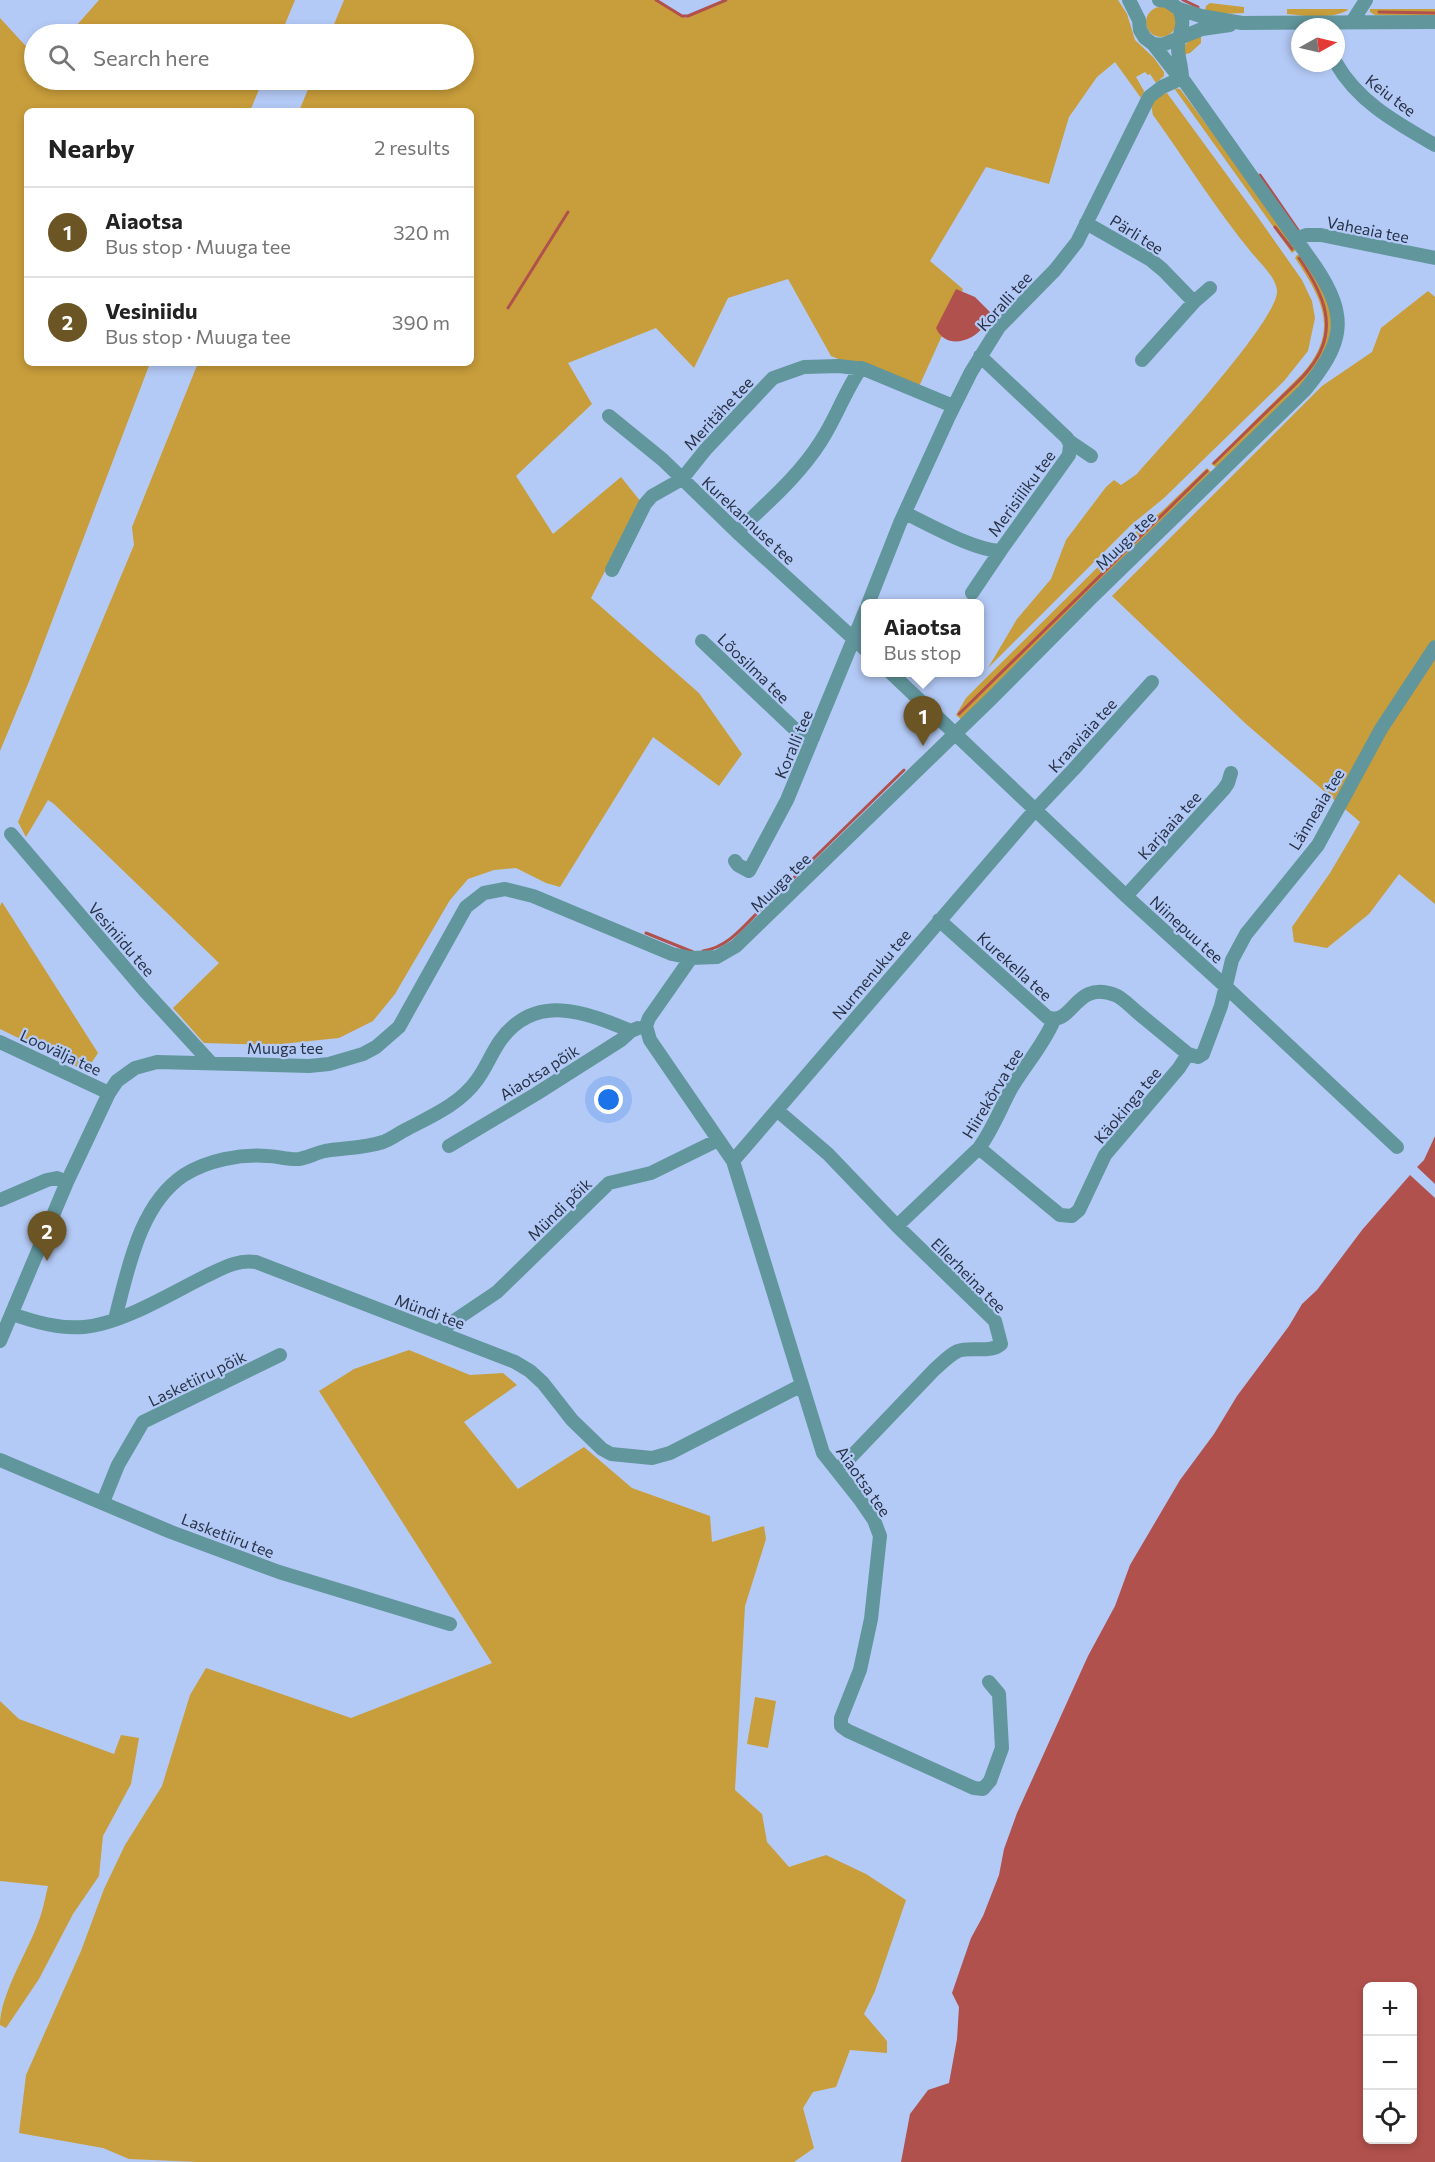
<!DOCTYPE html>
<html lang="en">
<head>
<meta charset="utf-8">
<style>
  :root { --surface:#fff; --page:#f6f6f6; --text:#222; --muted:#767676; --line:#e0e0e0; --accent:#6b5524 }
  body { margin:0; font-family:Commissioner,sans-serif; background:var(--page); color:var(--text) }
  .controls { position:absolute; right:18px; bottom:18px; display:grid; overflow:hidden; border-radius:9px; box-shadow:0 3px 9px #0003 }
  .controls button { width:54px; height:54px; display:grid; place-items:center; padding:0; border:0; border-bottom:2px solid var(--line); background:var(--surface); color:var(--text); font:30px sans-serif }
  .compass { position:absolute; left:1291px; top:18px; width:54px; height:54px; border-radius:50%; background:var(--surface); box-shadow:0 3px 9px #0003; rotate:82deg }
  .you { position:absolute; left:609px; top:1100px; width:21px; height:21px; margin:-15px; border:4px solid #fff; border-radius:50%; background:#1a73e8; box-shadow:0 0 0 9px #1a73e833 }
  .badge { display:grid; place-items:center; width:39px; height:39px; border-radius:50%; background:var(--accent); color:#fff; font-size:20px; font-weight:700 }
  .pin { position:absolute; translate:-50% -50px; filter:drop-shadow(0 2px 3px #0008) }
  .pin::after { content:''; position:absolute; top:32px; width:21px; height:18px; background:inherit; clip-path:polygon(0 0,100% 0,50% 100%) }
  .popup { position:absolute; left:861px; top:599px; width:123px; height:78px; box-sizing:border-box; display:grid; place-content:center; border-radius:9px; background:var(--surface); filter:drop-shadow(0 2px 4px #0005); font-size:20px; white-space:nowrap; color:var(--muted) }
  .popup b { font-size:22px; color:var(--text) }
  .popup::after { content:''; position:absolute; left:50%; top:100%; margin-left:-12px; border:12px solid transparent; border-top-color:var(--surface) }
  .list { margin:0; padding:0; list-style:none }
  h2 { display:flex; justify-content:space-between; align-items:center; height:78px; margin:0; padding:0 24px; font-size:26px }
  h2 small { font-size:20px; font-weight:400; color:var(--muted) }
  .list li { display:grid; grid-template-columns:39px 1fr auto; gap:18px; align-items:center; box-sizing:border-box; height:90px; padding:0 24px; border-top:2px solid var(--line) }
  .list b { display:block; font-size:22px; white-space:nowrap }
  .list p { margin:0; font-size:20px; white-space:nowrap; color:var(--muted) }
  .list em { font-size:20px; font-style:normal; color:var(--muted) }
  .icon { flex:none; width:33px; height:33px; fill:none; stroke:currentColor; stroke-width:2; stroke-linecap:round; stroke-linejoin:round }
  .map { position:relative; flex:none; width:1435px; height:2162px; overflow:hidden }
  .search { position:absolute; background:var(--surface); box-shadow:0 3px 9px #0003; left:24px; top:24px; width:450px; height:66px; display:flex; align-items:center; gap:15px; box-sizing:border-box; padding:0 21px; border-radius:33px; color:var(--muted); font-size:22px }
  .panel { position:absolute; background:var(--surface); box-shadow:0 3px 9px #0003; left:24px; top:108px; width:450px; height:258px; border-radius:9px }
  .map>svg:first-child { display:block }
  .green { fill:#c89d3b }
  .water { fill:#b1514d; fill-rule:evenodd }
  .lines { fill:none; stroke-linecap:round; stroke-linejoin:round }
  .stream { stroke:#b1514d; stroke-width:3 }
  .minor { stroke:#61969c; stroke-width:14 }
  .labels { text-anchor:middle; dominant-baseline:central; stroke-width:4.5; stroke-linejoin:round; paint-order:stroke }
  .street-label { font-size:16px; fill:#283348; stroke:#b4caf6 }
</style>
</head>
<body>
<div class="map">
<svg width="1435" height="2162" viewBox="0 0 1435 2162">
  <rect width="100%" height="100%" fill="#b4caf6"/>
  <!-- green -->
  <path class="green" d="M99,0H295L281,34H69Z
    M344,0H656L685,18L728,0H1118L1127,14L1135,40L1154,58L1164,72V76L1156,83L1150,74L1148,75L1145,72L1136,77L1144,91L1141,98L1115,62L1097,77L1069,117L1049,184L986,167L930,261L963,289L917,391L831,356L788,279L728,298L694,368L656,328L568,363L592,404L516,476L553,534L621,477L641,502L591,598L699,693L742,754L719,786L653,737L560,887L546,883L516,868L494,870L468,879L450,900L395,994L373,1021L339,1038L272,1045L204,1043L173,1008L219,963L54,804L48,800L26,837L18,822L134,545L132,527L198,363H471V111H299L312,80H464V34H330Z
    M1210,3L1244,7V13L1222,14L1205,11L1206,6Z
    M1146 22a15 15 0 1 1 30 0a15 15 0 1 1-30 0Z
    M1287,9H1347L1348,10C1329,20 1307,16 1287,14Z
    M1370,9H1435V16L1375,15L1370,12Z
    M0,18L34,55V80H263L250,111H27V363H150L30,679L0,751Z
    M1201,34V43L1190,53L1183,55C1183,42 1191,39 1201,34Z
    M1174,88L1180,89L1251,184L1296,250L1292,253Z
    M1167,93L1257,216L1302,280L1312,301L1315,318L1308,351L1284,381L1164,498L1131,525L988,668L1017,619L1051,579L1066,540L1106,487L1114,480L1121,485L1137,474C1161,446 1280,319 1277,290C1275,276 1260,263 1251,252C1216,209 1186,161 1153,115L1151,105L1155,97Z
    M1297,255H1300C1308,267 1319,280 1325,294C1348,348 1300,386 1265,420C1253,433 1230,460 1216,467L1211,464L1302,374C1340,331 1323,300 1295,258Z
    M1428,291L1435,297V904L1399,874L1369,914L1327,948L1294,942L1292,927L1330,873L1360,822L1246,724L1112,596L1322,386L1372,352L1381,328Z
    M1207,468L1211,472L962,720L956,715L966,698L994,670L1123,542L1162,511Z
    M2,902L98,1053L86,1071L0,1029V906Z
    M409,1350L470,1375L503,1373L517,1385L464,1422L518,1489L584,1447L632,1488L710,1516L712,1542L764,1526L766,1539L745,1606L735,1790L762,1814L767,1842L789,1867L826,1855L866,1874L906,1900L875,1991L864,2014L887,2041V2053L850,2050L836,2087L813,2092L803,2108L814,2148L794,2162H198L129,2159L103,2148L19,2133L26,2075L81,1951L104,1889L125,1845L162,1786L190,1695L206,1668L351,1718L492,1663L319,1391L354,1369Z
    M755,1697L776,1701L768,1748L747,1744Z
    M0,1701L19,1719L114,1754L121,1735L139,1738L131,1784L103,1836L99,1876L73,1914L39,1979L6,2028L0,2025C0,1995 28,1951 38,1923C43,1911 45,1898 48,1886L0,1881Z"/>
  <!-- water -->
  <path class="water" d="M956,289L975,297L990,312C988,316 987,322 984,326C972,343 945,349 936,328Z
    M1435,1136V1184L1417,1167L1424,1160Z
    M1410,1175L1435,1198V2162H901L910,2114L928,2090L949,2083L957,2039L959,2007L952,1993L971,1938L983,1916L999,1875L1004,1849L1017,1813L1088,1656L1115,1606L1130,1565L1180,1480L1214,1434L1237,1396L1289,1326L1302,1304L1317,1290L1362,1230ZM1368,1986H1412V2140H1368Z"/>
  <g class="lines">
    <!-- stream -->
    <path class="stream" d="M656,0L682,16H688L726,0
      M1183,0L1198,7
      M1379,12L1435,13
      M1260,175L1298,230
      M1275,227L1292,249
      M508,308L568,212
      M1214,463C1237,441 1259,419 1281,398C1291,388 1302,379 1310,368C1341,329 1323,293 1299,258
      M959,714L1207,471
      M767,904L904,770
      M646,933L693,952
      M703,951C728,947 743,927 760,910"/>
    <!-- minor -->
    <path class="minor" d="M1129,0L1139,20L1140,30L1145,38L1153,44L1162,45L1202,29L1230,25
      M1159,0L1167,1L1179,9L1201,16L1242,23L1435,22
      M1179,9C1187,26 1178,31 1178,48C1178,58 1182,67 1182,78
      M1352,22L1366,0
      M1336,63C1358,102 1397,123 1435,145
      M1086,223L1151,260L1163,270L1194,302
      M1295,239L1307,235H1321L1435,258
      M1142,360L1194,302L1210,288
      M609,416L663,460L737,532L866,650
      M1069,441L1091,456
      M905,513C926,523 981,554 1001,550L1069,455L1070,444L1067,438L980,356
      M737,532C767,503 799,476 821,441C836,418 845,391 861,368
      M612,570L645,504L652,496L682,479L706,449L773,378L804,367L839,366L864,369L953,406
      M972,593L1001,550
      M868,604L900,523L949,416L971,372L999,327L1055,270L1077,242L1149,97L1162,87L1182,78
      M702,641L800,734L813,738
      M890,672L1126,896L1225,986L1397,1147
      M11,834L144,990L211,1063
      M735,861L738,865L749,871L787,800L866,609
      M1126,896L1224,789L1228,783L1231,773
      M939,920L1047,1017C1073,1028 1074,979 1115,995C1123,998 1131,1007 1137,1012C1154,1026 1171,1040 1188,1054
      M691,958L649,1018L646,1026L650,1040L733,1161L823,1453L861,1501L874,1520L880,1536L871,1619L860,1670L841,1718V1726L848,1731L974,1788L983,1789L990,1781L1002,1748L999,1694L989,1682
      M0,1042L109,1093
      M778,1111L828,1154L897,1226L995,1321L1001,1344C989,1354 972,1346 958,1351C949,1355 941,1364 934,1370L846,1462L837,1469
      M449,1146L536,1094L621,1040L631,1031L638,1028
      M979,1148L1060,1215L1072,1216L1079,1210L1105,1155L1179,1068L1188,1054L1198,1057L1203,1054L1221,1006L1232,960L1246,934L1318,845L1381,729L1435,647
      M733,1161L1035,810L1073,770L1152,682
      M0,1200L47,1180L57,1178L67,1182
      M897,1226L979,1148C993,1129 1001,1107 1012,1087C1026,1064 1044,1044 1054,1020
      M12,1314C35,1322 59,1329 84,1327C121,1324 170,1294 204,1277C221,1269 237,1259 256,1262L515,1362L530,1371L543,1383L572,1420L602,1449L611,1454L652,1458L670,1453L802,1385
      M115,1319C128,1270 139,1205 184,1175C208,1160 240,1154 267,1156C277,1156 289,1160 299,1159C307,1158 316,1153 325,1151C343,1148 365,1148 383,1142C391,1139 399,1133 407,1129C432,1116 460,1104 477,1080C486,1068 491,1054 500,1041C535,992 585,1012 631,1031
      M439,1331L497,1292L609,1183L651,1173L718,1140
      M0,1341L67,1182L109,1093L117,1081L135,1068L157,1062L309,1066L329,1064L363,1054L376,1047L399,1027L466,907L484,893L505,889L533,896L672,954L691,958L717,957L736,946L992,698L1092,597L1305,390C1343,344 1350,318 1315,266L1182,78L1175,72L1153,44
      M0,1460L171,1532L279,1572L450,1624
      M103,1502L118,1465L143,1422L280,1355"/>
  </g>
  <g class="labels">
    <!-- street labels -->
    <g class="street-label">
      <text transform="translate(1391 95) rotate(37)">Keiu tee</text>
      <text transform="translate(1368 229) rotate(11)">Vaheaia tee</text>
      <text transform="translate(1137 234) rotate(32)">Pärli tee</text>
      <text transform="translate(1004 301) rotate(-48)">Koralli tee</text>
      <text transform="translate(718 413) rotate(-47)">Meritähe tee</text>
      <text transform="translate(1021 493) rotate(-54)">Merisiiliku tee</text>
      <text transform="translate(749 520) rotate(43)">Kurekannuse tee</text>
      <text transform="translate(1125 540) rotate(-44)">Muuga tee</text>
      <text transform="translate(754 668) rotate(44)">Lõosilma tee</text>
      <text transform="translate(1082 735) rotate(-48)">Kraaviaia tee</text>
      <text transform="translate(793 744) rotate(-67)">Koralli tee</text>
      <text transform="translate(1316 809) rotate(-59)">Länneaia tee</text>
      <text transform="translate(1169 825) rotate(-48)">Karjaaia tee</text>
      <text transform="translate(780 882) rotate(-44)">Muuga tee</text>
      <text transform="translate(1187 929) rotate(42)">Niinepuu tee</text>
      <text transform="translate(122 939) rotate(49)">Vesiniidu tee</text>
      <text transform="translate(1015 966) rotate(42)">Kurekella tee</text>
      <text transform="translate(871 974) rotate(-50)">Nurmenuku tee</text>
      <text x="285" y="1047">Muuga tee</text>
      <text transform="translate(61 1052) rotate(25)">Loovälja tee</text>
      <text transform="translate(539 1072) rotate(-32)">Aiaotsa põik</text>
      <text transform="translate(992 1093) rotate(-59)">Hiirekõrva tee</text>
      <text transform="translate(1127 1105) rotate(-50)">Käokinga tee</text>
      <text transform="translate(559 1209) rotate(-44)">Mündi põik</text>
      <text transform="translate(969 1275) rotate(45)">Ellerheina tee</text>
      <text transform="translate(430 1311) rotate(20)">Mündi tee</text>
      <text transform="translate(197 1378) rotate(-26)">Lasketiiru põik</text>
      <text transform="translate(864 1481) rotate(55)">Aiaotsa tee</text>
      <text transform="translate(228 1535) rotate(21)">Lasketiiru tee</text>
    </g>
  </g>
</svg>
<div class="controls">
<button>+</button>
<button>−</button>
<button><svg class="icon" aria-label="locate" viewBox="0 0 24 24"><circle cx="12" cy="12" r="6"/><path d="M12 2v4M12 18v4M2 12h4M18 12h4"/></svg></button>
</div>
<svg class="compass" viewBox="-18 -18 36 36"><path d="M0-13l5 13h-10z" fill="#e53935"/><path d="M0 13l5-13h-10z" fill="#767676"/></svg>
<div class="you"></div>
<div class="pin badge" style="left:923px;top:746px">1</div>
<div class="popup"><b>Aiaotsa</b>Bus stop</div>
<div class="pin badge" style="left:47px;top:1261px">2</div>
<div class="search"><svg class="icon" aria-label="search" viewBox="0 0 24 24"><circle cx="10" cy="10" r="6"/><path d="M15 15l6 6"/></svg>Search here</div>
<section class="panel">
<h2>Nearby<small>2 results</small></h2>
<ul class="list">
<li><span class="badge">1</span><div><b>Aiaotsa</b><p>Bus stop · Muuga tee</p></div><em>320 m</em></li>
<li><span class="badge">2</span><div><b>Vesiniidu</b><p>Bus stop · Muuga tee</p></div><em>390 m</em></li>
</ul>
</section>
</div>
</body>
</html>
